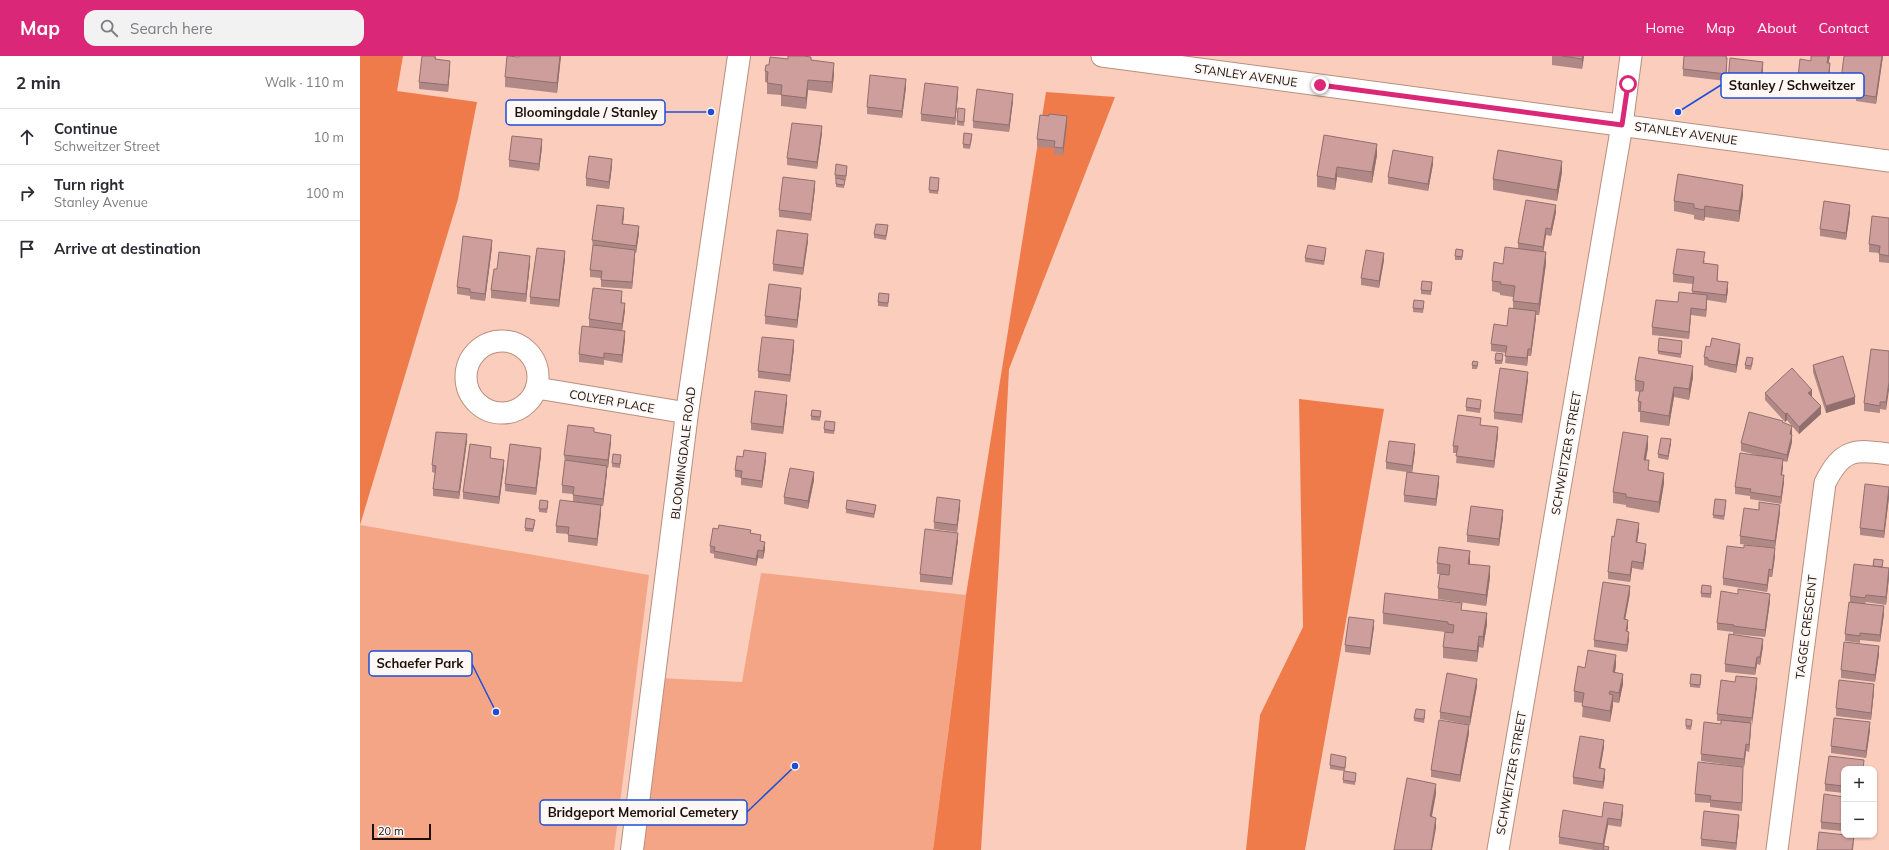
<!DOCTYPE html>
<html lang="en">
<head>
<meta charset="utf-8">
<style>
  :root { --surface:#fff; --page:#f2f2f3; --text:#2b2b33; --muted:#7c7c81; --line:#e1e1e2; --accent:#db2777 }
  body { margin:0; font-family:Mulish,sans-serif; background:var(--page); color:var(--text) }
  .controls { position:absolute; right:12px; bottom:12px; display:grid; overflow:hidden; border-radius:8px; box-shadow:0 1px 3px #0004 }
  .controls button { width:36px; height:36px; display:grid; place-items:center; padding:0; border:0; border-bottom:1px solid var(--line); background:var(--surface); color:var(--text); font:20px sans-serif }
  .scale { position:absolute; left:12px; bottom:10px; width:59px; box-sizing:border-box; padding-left:4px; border:2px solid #1e0f09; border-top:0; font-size:11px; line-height:14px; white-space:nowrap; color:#1e0f09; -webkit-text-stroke:3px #fdf8f6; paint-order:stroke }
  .stop { position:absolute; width:12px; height:12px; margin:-9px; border:3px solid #db2777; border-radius:50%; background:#fff }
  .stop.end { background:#db2777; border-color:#fff; box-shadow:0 1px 4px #0008 }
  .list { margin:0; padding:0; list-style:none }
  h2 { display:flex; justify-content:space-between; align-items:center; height:52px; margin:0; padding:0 16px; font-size:17px }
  h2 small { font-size:13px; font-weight:400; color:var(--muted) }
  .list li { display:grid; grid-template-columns:26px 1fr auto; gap:12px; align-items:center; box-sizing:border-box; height:56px; padding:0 16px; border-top:1px solid var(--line) }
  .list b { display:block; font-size:15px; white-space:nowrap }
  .list p { margin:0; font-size:13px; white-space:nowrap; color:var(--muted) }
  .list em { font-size:13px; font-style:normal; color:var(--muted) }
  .icon { flex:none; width:22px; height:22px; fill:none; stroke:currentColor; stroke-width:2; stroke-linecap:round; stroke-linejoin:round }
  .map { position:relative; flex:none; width:1529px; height:794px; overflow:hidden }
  header { display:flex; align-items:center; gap:24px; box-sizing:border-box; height:56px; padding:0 20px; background:var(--accent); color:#fff }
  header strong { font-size:19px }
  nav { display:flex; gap:22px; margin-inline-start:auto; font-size:14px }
  .search { width:280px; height:36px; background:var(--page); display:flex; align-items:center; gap:10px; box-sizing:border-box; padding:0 14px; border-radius:12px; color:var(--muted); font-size:15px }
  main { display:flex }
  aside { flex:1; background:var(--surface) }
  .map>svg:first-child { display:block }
  .green { fill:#f4a586 }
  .forest { fill:#ef7b4b }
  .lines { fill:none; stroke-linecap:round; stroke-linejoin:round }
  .minor-casing { stroke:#b98f7f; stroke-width:23 }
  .major-casing { stroke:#b98f7f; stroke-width:24 }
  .minor { stroke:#fff; stroke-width:21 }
  .major { stroke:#fff; stroke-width:22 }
  .wall { fill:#b08886 }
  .shaded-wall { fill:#906f6d }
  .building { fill:#cd9e9c; stroke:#906f6d }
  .route { stroke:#db2777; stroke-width:5 }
  .labels { text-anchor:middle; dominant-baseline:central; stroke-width:3.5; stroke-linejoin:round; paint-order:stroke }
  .street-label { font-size:12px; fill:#1e0f09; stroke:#fdf8f6 }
  .leader { fill:none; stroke:#1d4ed8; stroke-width:1.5 }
  .callout-dot { fill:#1d4ed8; stroke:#fdf8f6; stroke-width:1.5 }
  .callout { fill:#fdf8f6; stroke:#1d4ed8; stroke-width:1.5 }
  .callout-label { font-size:13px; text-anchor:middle; font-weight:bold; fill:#1e0f09 }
</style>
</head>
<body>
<header>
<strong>Map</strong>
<div class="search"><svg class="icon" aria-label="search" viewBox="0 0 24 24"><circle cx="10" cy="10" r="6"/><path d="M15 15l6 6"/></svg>Search here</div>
<nav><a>Home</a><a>Map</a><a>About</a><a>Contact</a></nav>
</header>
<main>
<aside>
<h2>2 min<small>Walk · 110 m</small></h2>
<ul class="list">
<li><svg class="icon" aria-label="ahead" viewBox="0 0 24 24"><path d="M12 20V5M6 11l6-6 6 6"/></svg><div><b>Continue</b><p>Schweitzer Street</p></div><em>10 m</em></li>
<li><svg class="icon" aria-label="right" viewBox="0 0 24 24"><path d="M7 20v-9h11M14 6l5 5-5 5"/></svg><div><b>Turn right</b><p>Stanley Avenue</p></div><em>100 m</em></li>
<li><svg class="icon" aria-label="arrive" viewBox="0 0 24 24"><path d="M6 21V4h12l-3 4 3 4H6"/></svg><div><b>Arrive at destination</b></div></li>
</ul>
</aside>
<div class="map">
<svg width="1529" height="794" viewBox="0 0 1529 794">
  <rect width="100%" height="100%" fill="#facdbc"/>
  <!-- green -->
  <path class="green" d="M0,469L289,519L254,794H0Z
    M401,517L606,539L573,794H276L298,622L382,626Z"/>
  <!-- forest -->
  <path class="forest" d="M0,0H43L37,35L117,46L98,143L0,469Z
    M686,36L755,41L649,313L639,505L621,794H573L606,539Z
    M939,343L1024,353L945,794H886L900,659L943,571Z"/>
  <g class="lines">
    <defs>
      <path id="minor" d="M742,0L1529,105
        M106 321a36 36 0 1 1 72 0a36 36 0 1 1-72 0Z
        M177,332L327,357
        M1138,794L1262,69L1271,0
        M1417,794L1465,427C1482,393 1494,393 1529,398"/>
      <path id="major" d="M272,794L327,357L379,0"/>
    </defs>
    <!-- minor casing -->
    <use href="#minor" class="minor-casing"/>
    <!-- major casing -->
    <use href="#major" class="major-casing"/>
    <!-- minor -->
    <use href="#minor" class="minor"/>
    <!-- major -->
    <use href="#major" class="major"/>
  </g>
  <!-- wall -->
  <path class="wall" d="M76,0V3L90,12L88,36L59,33V26Z
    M159,0H201L197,37L145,31V21L159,1Z
    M1192,0H1224L1222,13L1192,9Z
    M1324,0H1367V9L1366,25L1323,20V13Z
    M1451,0H1470L1468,7L1470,15L1467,41L1437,37V30L1451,5Z
    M1523,0L1516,48L1496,45V40L1480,38V31Z
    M428,3L451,4L474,18L472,37L448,34L446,53L421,50V39L407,38V26H405V15L409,9Z
    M1403,14L1400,35L1368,31V24Z
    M546,31L542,62L507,58V51Z
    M598,38L595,69L561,65V58Z
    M653,45L649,76L613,72V65Z
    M605,57L604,70L597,69V65Z
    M707,68L703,99L694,98V92L677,91V83Z
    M462,77L457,113L427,109V102Z
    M964,79L1017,99L1012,127L977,121L975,134L957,131V120Z
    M612,82L610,93L603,92V88Z
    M182,91L179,115L149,111V104Z
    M1073,108L1068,135L1028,128V121Z
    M252,110L249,133L226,130V122Z
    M487,113L486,124H485L484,132L476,131V123L475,122V119Z
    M1202,116L1197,145L1133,134V123Z
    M579,125L578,138L569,137V134Z
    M455,132L451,165L419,161V154Z
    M1383,139L1379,166L1345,161L1344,165L1334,163V159L1314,155V145Z
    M1196,156L1191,180L1186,179L1183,196L1186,207L1179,259H1176L1171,300H1168L1167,310L1145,307L1146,297L1131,295V288L1147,270L1153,252V241L1140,239V237L1132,235V225L1143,208L1158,193V187Z
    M1490,156L1486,184L1460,180V173Z
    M264,159L263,168L279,177L276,197H275L272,233L241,231V222L230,221V214L233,192L232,184Z
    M1529,162V207L1519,206V197L1509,196V188Z
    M528,173L526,184L514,182V178Z
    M448,185L443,219L413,215V208Z
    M132,191L125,245L110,243V240L97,238V231Z
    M966,196L964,209L945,206V202Z
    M1103,197L1102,204H1095V200Z
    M205,203L199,251L170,248V241Z
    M1024,204L1019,232L1001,229V222Z
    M1345,204L1344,207L1358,216L1357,225L1368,234L1366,247L1347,244L1346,261L1331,259L1329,283L1292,279V271L1318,246L1332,237L1333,228L1313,226V218Z
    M170,207L166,246L131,242V234L137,213Z
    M1072,230L1071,239L1061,238V234Z
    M441,239L437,272L405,268V260Z
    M529,241L528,251L518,250V246Z
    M262,242V247L265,254L262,275L229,271V263Z
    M1064,249L1063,257L1053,256V252Z
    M265,283L262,307L244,304V309L219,306V298Z
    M1322,289L1321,302L1298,298V295Z
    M1350,291L1380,295L1376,317L1348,311V310L1344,309V301Z
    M434,292L430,326L398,322V315Z
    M1529,295L1526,354L1520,353V357L1504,355V347Z
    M1143,302L1142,308H1135V304Z
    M1393,306L1391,314L1385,313V309Z
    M1112,309H1118L1117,313H1112Z
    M1453,309L1495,348L1466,357L1453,316Z
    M1333,321L1329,344L1314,341L1309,370L1280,366V356H1278V345L1280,336L1275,335V324Z
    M1168,323L1162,367L1134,363V356Z
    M1405,337L1452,340L1461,358L1439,378L1432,370V386L1427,406L1423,405L1422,419L1424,426L1421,448L1390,443V440L1375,438V431L1405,401L1381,395V387L1423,367L1432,370L1427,364L1425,366L1405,344Z
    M427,346L423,378L391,374V367Z
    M1121,348L1120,357L1106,355V351Z
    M461,358L460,365L451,364V360Z
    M1121,369L1138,379L1134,412L1096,407L1097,397H1093V390Z
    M475,370L474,378L464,377V373Z
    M234,377L251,386L248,412H247V417L243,450H241V457L237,490L208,486V478L196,477V470L213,446V438L202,437V429L205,406L204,399Z
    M107,385L99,443L73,440V433L75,417L72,416V409Z
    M1311,387L1308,404L1298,402V398Z
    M1288,391L1286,404L1289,414L1304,427L1299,457L1266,451V449L1253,447V436Z
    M1055,395L1052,417L1079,427L1076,450L1044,446V439L1047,416L1026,413V406Z
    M131,398L130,402L144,411L139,448L103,443V436Z
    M181,399L176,439L145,435V428Z
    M261,402L260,412L252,411V407Z
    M406,404L402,432L381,429V422L375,421V414Z
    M454,424L448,453L424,448V441Z
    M1529,431V441L1524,482L1500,479V472Z
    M1366,448L1364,464L1353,462V459Z
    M188,449L187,457L179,456V453Z
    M600,451L597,476L574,473V466Z
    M516,452L514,462L486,457V453Z
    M1420,456L1415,492L1380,488V480Z
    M1143,461L1139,490L1107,486V479Z
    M175,467L173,476L165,475V472Z
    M1279,474L1277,486L1286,495L1283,514L1272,512L1270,526L1248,523V516L1254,481Z
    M391,477L401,485L405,493L403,503L398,502L396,510L354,502V498L350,497V490Z
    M598,484L592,529L560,526V518Z
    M1415,500L1412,521H1409L1407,536L1363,529V522Z
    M1514,503L1523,508L1522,512H1529V521L1526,549L1506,546L1505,548L1524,558L1520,586L1500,584V587L1485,585V578L1490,546V540L1513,511Z
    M1110,506V508L1130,521L1126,550L1078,543V532L1080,518H1077V507Z
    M1351,533V542L1341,541V537Z
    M1270,537L1265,563L1268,571L1267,576L1269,583L1267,596L1234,591V584Z
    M1410,545L1405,581L1373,578V576L1357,574V567Z
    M1102,554L1127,568L1123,592L1119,591L1117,606L1083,602V591L1085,576L1023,568V557Z
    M1014,571L1010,599L985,596V589Z
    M1403,590L1400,609L1397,608L1395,619L1365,616V608Z
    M1519,598L1515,626L1481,622V614Z
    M1256,609L1255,616L1263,628L1259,647L1253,646L1250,666L1222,661L1223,647L1214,646V635Z
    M1341,623L1340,632L1330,631V628Z
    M1117,630L1110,669L1080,663V656Z
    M1397,630L1391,669L1389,696L1386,695L1384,711L1341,705V698L1361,668V665H1357V658Z
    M1514,635L1511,664L1476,660V652Z
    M1065,658L1064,667L1054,665V662Z
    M1332,668L1331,674L1326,673V670Z
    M1510,674L1506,702L1471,697V690Z
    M1109,677L1100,726L1071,721V714Z
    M1244,691L1240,713L1245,721L1243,733L1213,728V721Z
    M986,705L985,715L996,721L995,729L983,727L984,715L970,713V709Z
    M1484,713V737L1465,735V728Z
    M1383,718L1382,755L1350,751V747L1335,746V738Z
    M1484,741V766H1483L1482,775L1461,773V766Z
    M1263,756L1261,771L1248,769L1244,791L1249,794H1235L1199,788V781L1242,761Z
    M1379,766L1376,794L1341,790V783Z"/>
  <!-- shaded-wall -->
  <path class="shaded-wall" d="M200,0H201L197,37V27Z
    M1223,0H1224L1222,13V3Z
    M1468,0H1470L1467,14V7Z
    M1522,0H1523L1516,48V41Z
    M1367,2V9L1366,25V18Z
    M90,5V12L88,36V29Z
    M1403,6V14L1400,35V28Z
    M474,7V18L472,37V26Z
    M1470,7V15L1467,41V34Z
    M546,23V31L542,62V55Z
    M448,24V34L446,53V42Z
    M598,31V38L595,69V62Z
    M653,38V45L649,76V69Z
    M707,60V68L703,99V92Z
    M462,70V77L457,113V106Z
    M182,83V91L179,115V108Z
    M1017,88V99L1012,127V116Z
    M1073,101V108L1068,135V128Z
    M252,103V110L249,133V126Z
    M1202,105V116L1197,145V134Z
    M977,111V121L975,134V123Z
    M455,125V132L451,165V158Z
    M1383,129V139L1379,166V155Z
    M1196,149V156L1191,180V173Z
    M1490,149V156L1486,184V177Z
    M1345,150V161L1344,165V154Z
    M264,152V159L262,175V168Z
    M279,170V177L276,197V190Z
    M1186,172V179L1183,198V191Z
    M448,178V185L443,219V212Z
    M132,184V191L125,245V238Z
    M275,194V202L272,233V226Z
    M205,195V203L199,251V244Z
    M1186,196V207L1179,259V248Z
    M1024,197V204L1019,232V225Z
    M170,200V207L166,246V238Z
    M1358,209V216L1357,232V225Z
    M1368,226V234L1366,247V239Z
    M441,232V239L437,272V264Z
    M1347,239V246L1346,261V254Z
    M265,247V254L262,275V268Z
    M1331,252V259L1329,283V276Z
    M1176,255V263L1171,300V293Z
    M265,275V283L262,307V299Z
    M434,284V292L430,326V319Z
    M1380,288V295L1376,317V309Z
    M1168,293V300L1167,310V302Z
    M1333,310V321L1329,344V333Z
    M1168,316V323L1162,367V359Z
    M1529,326V334L1526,354V346Z
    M1314,331V341L1309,370V360Z
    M1452,334V341L1448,337Z
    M427,339V346L423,378V371Z
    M1495,341V348L1466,357V350Z
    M1461,350V358L1439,378V371Z
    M1427,357V364L1425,366V358Z
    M1432,370V378L1430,386V378Z
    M1138,371V379L1134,412V405Z
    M107,378V385L99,443V436Z
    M251,379V386L248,412V404Z
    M1432,379V386L1427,406V399Z
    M1288,380V391L1284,414V404Z
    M1311,383V387L1308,404V400Z
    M1055,388V395L1052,417V410Z
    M181,392V399L176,439V432Z
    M406,397V404L402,432V425Z
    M1423,403V411L1421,426V419Z
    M144,404V411L139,448V441Z
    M247,410V417L243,450V443Z
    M454,416V424L448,453V445Z
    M1304,417V427L1299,457V446Z
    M1424,419V426L1421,448V441Z
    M1079,420V427L1076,450V443Z
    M1529,434V441L1524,482V475Z
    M600,444V451L597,476V469Z
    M241,449V457L237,490V483Z
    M1420,449V456L1415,492V485Z
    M1143,454V461L1139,490V483Z
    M1279,467V474L1276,494V486Z
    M598,477V484L592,529V522Z
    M405,486V493L403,503V495Z
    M1286,488V495L1283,514V507Z
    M1415,492V500L1412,521V514Z
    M398,494V502L396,510V503Z
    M1110,495V506L1108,518V508Z
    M1272,505V512L1270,526V519Z
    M1130,510V521L1126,550V539Z
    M1409,513V521L1407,536V529Z
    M1529,514V521L1526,549V541Z
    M1270,530V537L1264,570V563Z
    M1410,538V545L1405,581V574Z
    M1524,550V558L1520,586V579Z
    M1127,557V568L1123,592V581Z
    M1014,564V571L1010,599V592Z
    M1268,564V571L1266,583V575Z
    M1269,576V583L1267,596V589Z
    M1119,580V591L1117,606V595Z
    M1403,583V590L1400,609V601Z
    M1519,590V598L1515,626V619Z
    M1256,599V609L1253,627V616Z
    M1397,601V608L1395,619V612Z
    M1263,618V628L1259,647V637Z
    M1397,622V630L1392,669V662Z
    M1117,623V630L1110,669V661Z
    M1514,628V635L1511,664V657Z
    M1253,639V650L1250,666V655Z
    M1510,666V674L1506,702V695Z
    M1391,667V675L1389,696V689Z
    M1109,669V677L1100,726V719Z
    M1244,684V691L1239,720V712Z
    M1386,688V695L1384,711V703Z
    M1245,713V721L1243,733V726Z
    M1076,728V738L1070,771V760Z
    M1263,749V756L1261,771V764Z
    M1379,759V766L1376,794V787Z
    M1483,759V766L1482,775V768Z
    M1076,762V772L1072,794H1071Z
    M1248,762V769L1243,794V788Z
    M1494,780L1493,794H1492Z"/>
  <!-- building -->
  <path class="building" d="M62,0H75V3L90,5L88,29L59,26Z
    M147,0L159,1V0H200L197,27L145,21Z
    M428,0H444L451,1V4L474,7L472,26L448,24L446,42L421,39L422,29L407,27L408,16L405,15L406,9H409L410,1L428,3Z
    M1202,0H1223L1222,3Z
    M1324,0H1366V2H1367L1366,18L1323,13Z
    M1451,0H1468L1467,7H1470L1467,34L1437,30L1440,3L1451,5Z
    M1484,0H1522L1516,41L1496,38V33L1480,31Z
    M1370,2L1403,6L1400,28L1368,24Z
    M510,19L546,23L542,55L507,51Z
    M565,27L598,31L595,62L561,58Z
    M617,33L653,38L649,69L613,65Z
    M598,52L605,53L604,66L597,65Z
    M689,58L707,60L703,92L694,91L695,85L677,83L680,59L689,60Z
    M432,67L462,70L457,106L427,102Z
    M604,77L612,78L610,89L603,88Z
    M964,79L1017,88L1012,116L977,111L975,123L957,120Z
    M152,80L182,83L179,108L149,104Z
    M1033,94L1073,101L1068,128L1028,121Z
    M1138,94L1202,105L1197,134L1133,123Z
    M229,100L252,103L249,126L226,122Z
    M476,108L487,110L486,120L475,119Z
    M1318,118L1383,129L1379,155L1345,150L1344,154L1334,152V148L1314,145Z
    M423,121L455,125L451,158L419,154Z
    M570,121L579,122L578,135L569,134Z
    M476,122L485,124L484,129L476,128Z
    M1166,144L1196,149L1191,173L1186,172L1183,191L1158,187Z
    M1464,145L1490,149L1486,177L1460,173Z
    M237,149L264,152L262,168L279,170L276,190L232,184Z
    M1512,160L1529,162V200L1519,198L1520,190L1509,188Z
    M516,168L528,169L526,180L514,178Z
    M417,174L448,178L443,212L413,208Z
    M103,180L132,184L125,238L110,236V233L97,231Z
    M233,189L275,194L272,226L241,224L242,215L230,214Z
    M948,189L966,192L964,205L945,202Z
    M1145,191L1186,196L1179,248L1153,245L1155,230L1140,228L1141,226L1132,225L1134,206L1143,208Z
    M177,192L205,195L199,244L170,241Z
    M1096,193L1103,194L1102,201L1095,200Z
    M1317,193L1345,196L1343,207L1358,209L1357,225L1368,226L1366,239L1332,235L1334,221L1313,218Z
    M1006,194L1024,197L1019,225L1001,222Z
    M139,196L170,200L166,238L131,234L134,213H137Z
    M1062,225L1072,226L1071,235L1061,234Z
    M409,228L441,232L437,264L405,260Z
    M233,232L262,235L261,247H265L262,268L229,263Z
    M1319,236L1347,239L1346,254L1331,252L1329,276L1292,271L1296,244L1318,246Z
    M519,237L529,238L528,247L518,246Z
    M1054,244L1064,245L1063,253L1053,252Z
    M1149,252L1176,255L1171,293H1168L1167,302L1145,300L1147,290L1131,288L1134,268L1147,270Z
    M222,270L265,275L262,299L244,297V302L219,298Z
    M402,281L434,284L430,319L398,315Z
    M1299,282L1322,285L1321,298L1298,295Z
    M1352,282L1380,288L1376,309L1348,304V302L1344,301L1346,290L1350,291Z
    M1511,293L1529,295V326L1526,346H1520V350L1504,347Z
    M1136,297L1143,298L1142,305L1135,304Z
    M1483,300L1495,341L1466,350L1453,309Z
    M1279,301L1333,310L1329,333L1314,331L1309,360L1280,355L1281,346L1278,345L1280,335H1283L1284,326L1275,324Z
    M1387,301L1393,302L1391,310L1385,309Z
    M1113,305L1118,306L1117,310L1112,309Z
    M1140,312L1168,316L1162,359L1134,356Z
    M1432,312L1452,334L1448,337L1461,350L1439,371L1427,357L1425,358L1405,337Z
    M395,335L427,339L423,371L391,367Z
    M1107,342L1121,344L1120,353L1106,351Z
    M452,354L461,355L460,361L451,360Z
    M1389,356L1423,365L1422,366L1432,370L1430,378L1432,379L1427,399L1381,387Z
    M1098,359L1121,362L1120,369L1138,371L1134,405L1096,400L1098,390H1093Z
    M465,365L475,366L474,375L464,373Z
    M208,369L234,372V376L251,379L248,404L204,399Z
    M76,376L107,378L99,436L73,433L76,410L72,409Z
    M1263,376L1288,380L1284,404H1289L1288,414L1304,417L1299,446L1266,441V438L1253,436Z
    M1301,382L1311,383L1308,400L1298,398Z
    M1029,385L1055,388L1052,410L1026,406Z
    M110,388L131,391L130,402L144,404L139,441L103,436Z
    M150,388L181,392L176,432L145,428Z
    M384,394L406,397L402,425L381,422L382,415L375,414L377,400L383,401Z
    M1380,397L1423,403L1421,419H1424L1421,441L1390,436L1391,433L1375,431Z
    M253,398L261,399L260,408L252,407Z
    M205,404L247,410L243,443L213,439L214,431L202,429Z
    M430,412L454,416L448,445L424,441Z
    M1047,416L1079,420L1076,443L1044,439Z
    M1505,428L1529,431L1524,475L1500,472Z
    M577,441L600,444L597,469L574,466Z
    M1355,443L1366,444L1364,460L1353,459Z
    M180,444L188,445L187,453H179Z
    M200,444L241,449L237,483L208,479L209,471L196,470Z
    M487,444L516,449L514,458L486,453Z
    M1399,446L1420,449L1415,485L1380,480L1384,452L1399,454Z
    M1111,450L1143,454L1139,483L1107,479Z
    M166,462L175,464L173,473L165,472Z
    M1257,463L1279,467L1276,486L1286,488L1283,507L1272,505L1270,519L1248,516L1252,480L1254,481Z
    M359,469L391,474L390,477L401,479L400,485L405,486L403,495L398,494L396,503L354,495L355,491L350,490L353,472L358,473Z
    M565,473L598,477L592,522L560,518Z
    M1384,489L1415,492L1412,514L1409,513L1407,529L1363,522L1367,490L1384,492Z
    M1079,491L1110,495L1108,508L1130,510L1126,539L1078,532L1080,518L1089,519L1090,509L1077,507Z
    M1514,503L1523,504L1522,511L1513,510Z
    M1494,508L1529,512L1526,541L1506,539L1505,542L1490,540Z
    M1243,526L1270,530L1264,563L1268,564L1266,575L1269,576L1267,589L1234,584Z
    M1342,529L1351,530V538L1341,537Z
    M1378,533L1410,538L1405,574L1373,570L1374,569L1357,567L1361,535L1378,538Z
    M1025,537L1102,547L1101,554L1127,557L1123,581L1119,580L1117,595L1083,591L1085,576L1093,577L1094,569L1088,568V566L1023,557Z
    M1489,546L1524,550L1520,579L1500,577V580L1485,578Z
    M989,561L1014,564L1010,592L985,589Z
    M1369,578L1403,583L1400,601H1397L1395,612L1365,608Z
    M1484,586L1519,590L1515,619L1481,614Z
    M1228,594L1256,599L1253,616L1263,618L1259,637L1250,635L1249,638L1253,639L1250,655L1222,650L1224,637L1214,635L1218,610L1225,612Z
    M1087,617L1117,623L1110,661L1080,656Z
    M1331,618L1341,619L1340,629L1330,628Z
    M1376,620L1397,622L1392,662L1357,658L1361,624L1375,626Z
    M1479,624L1514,628L1511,657L1476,652Z
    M1056,653L1065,654L1064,663L1054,662Z
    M1474,662L1510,666L1506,695L1471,690Z
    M1326,663L1332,664L1331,670H1326Z
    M1079,664L1109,669L1100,719L1071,714Z
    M1361,664L1391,667L1389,689L1386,688L1384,703L1341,698L1344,666L1361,668Z
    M1220,680L1244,684L1239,712L1245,713L1243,726L1213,721Z
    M971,698L986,701L985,712L970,709Z
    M1469,700L1504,704L1503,713H1484V730L1465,728Z
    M1338,706L1383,711L1382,747L1350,744L1351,740L1335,738Z
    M984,715L996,717L995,726L983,724Z
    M1047,722L1076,728L1070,760L1076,762L1071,794H1034Z
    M1464,738L1484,741V759H1483L1482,768L1461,766Z
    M1244,746L1263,749L1261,764L1248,762L1243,788L1199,781L1203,754L1242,761Z
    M1344,755L1379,759L1376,787L1341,783Z
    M1459,776L1494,780L1492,794H1457Z
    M1244,790L1249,791L1248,794H1243Z"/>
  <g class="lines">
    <!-- route -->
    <path class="route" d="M960,29L1262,69L1268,28"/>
  </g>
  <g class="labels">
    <!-- street labels -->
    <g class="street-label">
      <text transform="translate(886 19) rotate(8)">STANLEY AVENUE</text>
      <text transform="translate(1326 77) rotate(8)">STANLEY AVENUE</text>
      <text transform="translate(252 345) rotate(10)">COLYER PLACE</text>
      <text transform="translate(323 397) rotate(-83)">BLOOMINGDALE ROAD</text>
      <text transform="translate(1206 397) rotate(-80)">SCHWEITZER STREET</text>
      <text transform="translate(1446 571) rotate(-83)">TAGGE CRESCENT</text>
      <text transform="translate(1151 717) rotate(-80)">SCHWEITZER STREET</text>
    </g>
  </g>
  <!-- callouts -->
  <path class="leader" d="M1318 56L1361 29M351 56L305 56M136 656L112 608M435 710L387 756"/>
  <g class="callout-dot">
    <circle cx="1318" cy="56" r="4"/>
    <circle cx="351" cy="56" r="4"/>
    <circle cx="136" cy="656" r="4"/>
    <circle cx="435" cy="710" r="4"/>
  </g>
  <g class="callout">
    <rect x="1361" y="17" width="143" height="25" rx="4"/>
    <rect x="146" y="44" width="159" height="25" rx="4"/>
    <rect x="9" y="595" width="103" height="25" rx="4"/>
    <rect x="180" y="744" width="207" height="25" rx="4"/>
  </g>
  <g class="callout-label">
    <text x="1432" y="34">Stanley / Schweitzer</text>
    <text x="226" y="61">Bloomingdale / Stanley</text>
    <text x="60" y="612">Schaefer Park</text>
    <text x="283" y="761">Bridgeport Memorial Cemetery</text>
  </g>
</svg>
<div class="controls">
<button>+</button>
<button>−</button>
</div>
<div class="scale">20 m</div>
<div class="stop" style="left:1268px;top:28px"></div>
<div class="stop end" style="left:960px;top:29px"></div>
</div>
</main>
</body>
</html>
